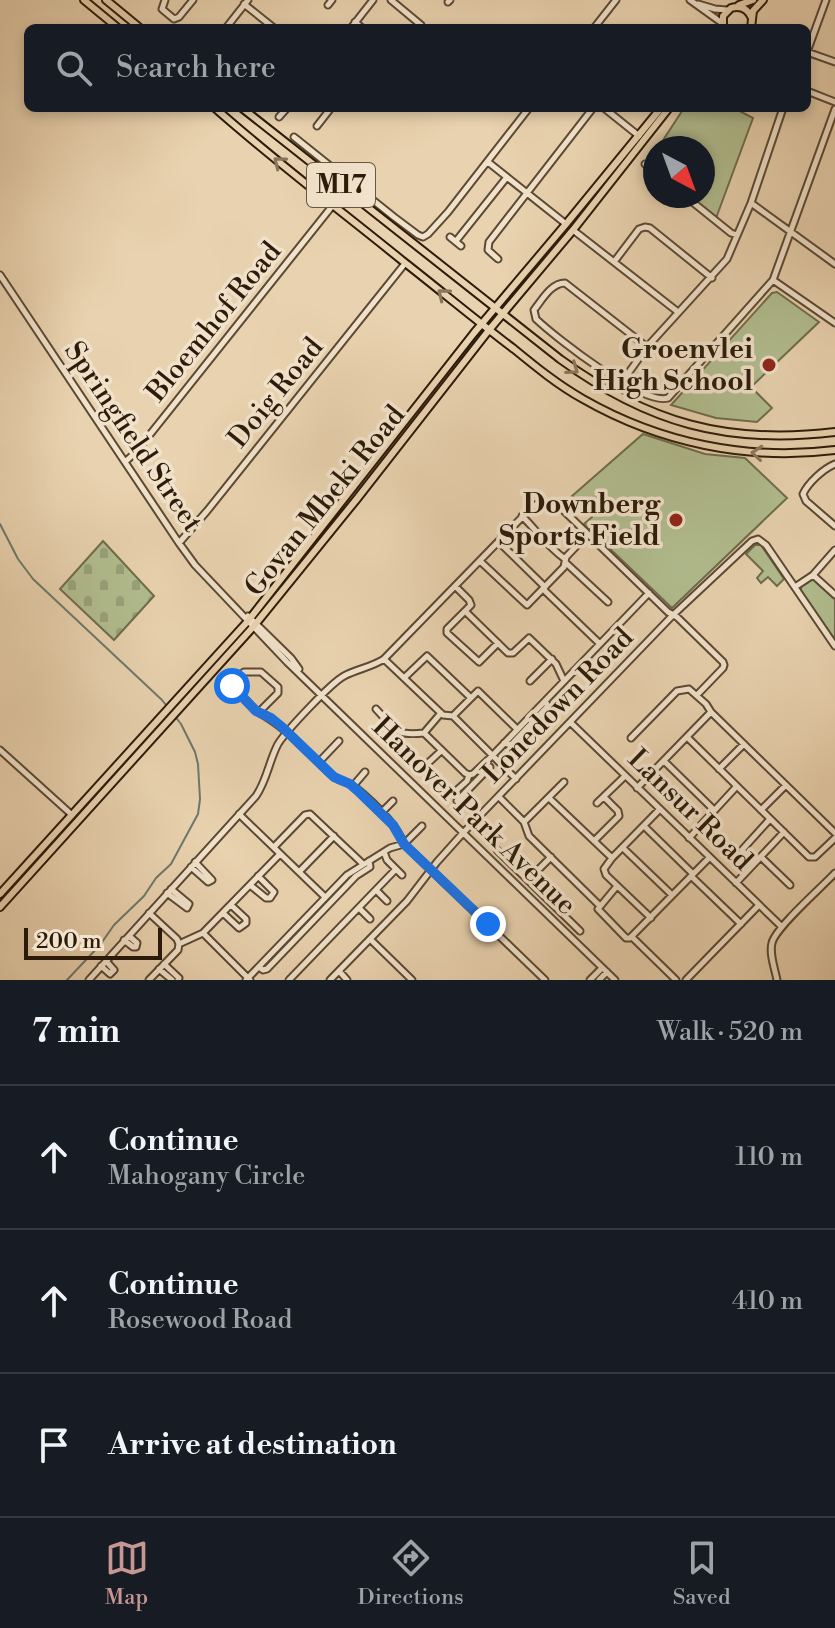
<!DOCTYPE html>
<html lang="en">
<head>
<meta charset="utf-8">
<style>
  :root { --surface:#171b24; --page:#20242c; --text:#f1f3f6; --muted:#9ea1a6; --line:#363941; --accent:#c59692 }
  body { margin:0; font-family:"Libre Bodoni",serif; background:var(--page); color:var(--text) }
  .compass { position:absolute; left:643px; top:136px; width:72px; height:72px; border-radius:50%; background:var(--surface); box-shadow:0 4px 12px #0003; rotate:139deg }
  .scale { position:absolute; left:24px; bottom:20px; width:138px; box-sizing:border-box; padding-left:8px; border:4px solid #2c1b0a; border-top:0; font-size:22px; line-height:28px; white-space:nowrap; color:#2c1b0a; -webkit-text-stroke:6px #f1e2cb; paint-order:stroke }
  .stop { position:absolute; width:24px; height:24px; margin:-18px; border:6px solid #1a73e8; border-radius:50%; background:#fff }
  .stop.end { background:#1a73e8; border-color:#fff; box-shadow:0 2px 8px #0008 }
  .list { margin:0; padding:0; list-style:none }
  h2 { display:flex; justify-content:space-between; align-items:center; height:104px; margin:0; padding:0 32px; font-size:34px }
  h2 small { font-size:26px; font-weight:400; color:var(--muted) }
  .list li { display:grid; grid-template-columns:52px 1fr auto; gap:24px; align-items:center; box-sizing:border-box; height:144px; padding:0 32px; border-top:2px solid var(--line) }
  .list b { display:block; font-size:30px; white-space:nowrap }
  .list p { margin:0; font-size:26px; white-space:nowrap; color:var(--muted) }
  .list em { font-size:26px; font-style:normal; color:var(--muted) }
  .icon { flex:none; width:44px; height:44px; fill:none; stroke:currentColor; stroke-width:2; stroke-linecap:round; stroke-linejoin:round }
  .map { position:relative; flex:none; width:835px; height:980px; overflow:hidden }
  .search { position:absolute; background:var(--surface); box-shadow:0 4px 12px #0003; left:24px; right:24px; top:24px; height:88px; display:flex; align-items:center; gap:20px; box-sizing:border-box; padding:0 28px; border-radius:12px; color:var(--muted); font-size:30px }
  .sheet { height:536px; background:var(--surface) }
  nav { display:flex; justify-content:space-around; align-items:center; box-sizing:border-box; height:112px; border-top:2px solid var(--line); background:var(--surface); font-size:22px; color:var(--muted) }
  nav a { display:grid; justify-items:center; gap:4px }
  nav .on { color:var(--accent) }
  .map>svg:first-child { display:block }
  .green { fill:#b1bd8f; stroke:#6e6c4c; stroke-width:2 }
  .cemetery { fill:url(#cemetery-stones); stroke:#6e6c4c; stroke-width:2 }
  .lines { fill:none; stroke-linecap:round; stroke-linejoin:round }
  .stream { stroke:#6c796c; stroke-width:2 }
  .minor-casing { stroke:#5b4933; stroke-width:9 }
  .major-casing { stroke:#2c1b0a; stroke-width:10 }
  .minor { stroke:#f1e2cb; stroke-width:5 }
  .major { stroke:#e9d2af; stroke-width:6 }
  .oneway { stroke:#8a765c }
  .route { stroke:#1a73e8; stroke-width:10 }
  .poi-dot { fill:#8f2418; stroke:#f1e2cb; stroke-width:3 }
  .labels { text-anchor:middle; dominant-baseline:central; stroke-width:7; stroke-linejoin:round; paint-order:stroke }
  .shield { fill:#f1e2cb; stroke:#675744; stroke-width:2 }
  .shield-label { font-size:26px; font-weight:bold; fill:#2c1b0a }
  .street-label { font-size:28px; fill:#2c1b0a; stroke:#f1e2cb }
  .poi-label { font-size:28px; font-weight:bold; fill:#2c1b0a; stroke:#f1e2cb; text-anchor:end }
</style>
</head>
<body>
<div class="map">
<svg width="835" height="980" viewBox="0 0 835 980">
  <defs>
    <pattern id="cemetery-stones" width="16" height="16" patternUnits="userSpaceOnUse" patternTransform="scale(2)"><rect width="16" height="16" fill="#b1bd8f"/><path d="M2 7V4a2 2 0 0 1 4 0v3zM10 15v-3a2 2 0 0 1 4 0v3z" fill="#98a27a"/></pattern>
  </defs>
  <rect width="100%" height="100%" fill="#e9d2af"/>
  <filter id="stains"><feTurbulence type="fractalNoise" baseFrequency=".0025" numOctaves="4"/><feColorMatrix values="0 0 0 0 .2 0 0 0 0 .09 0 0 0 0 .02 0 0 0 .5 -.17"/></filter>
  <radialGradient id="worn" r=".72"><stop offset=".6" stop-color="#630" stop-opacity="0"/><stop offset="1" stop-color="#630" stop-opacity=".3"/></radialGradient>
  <!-- green -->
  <path class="green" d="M684,108H734L753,118L715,221L682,196H703V148H658Z
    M777,292L819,322L751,387L772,408L757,422L716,418L671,405L772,293Z
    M643,434L705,454L745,458L787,498L672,608L584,524L592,517L591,514L572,496Z
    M755,545H761L784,579L777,586L768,577L761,583L757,578L763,571L746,554Z
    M811,579H814L835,598V641L801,592V586Z"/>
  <!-- cemetery -->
  <path class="cemetery" d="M103,541L154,596L114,640L60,589Z"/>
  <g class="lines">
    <!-- stream -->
    <path class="stream" d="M0,524L18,559L33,579L162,700L181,724L195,752L198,764L200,799L198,814L171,864L156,878L144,896L114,925L100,945L67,980"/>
    <defs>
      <path id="minor" d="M165,0L162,9L174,19L179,17L193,0
        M391,0L421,25
        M690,0L722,23
        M826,0L807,52L835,62
        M448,2L450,0
        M244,4L274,28
        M698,4L715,9L727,10
        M328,5L332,0
        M355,22L362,28
        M226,28L248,0
        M351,28L373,0
        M594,28L616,0
        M807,91L835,102
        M604,108L639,136
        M279,117L287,108
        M317,126L331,108
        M294,137L394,217L418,235L423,237L428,234L448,212L529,108
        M488,162L566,224
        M645,164L655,172
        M685,196L731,233L737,235
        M751,203L835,264
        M573,230L678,312
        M450,237L461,246
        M456,241L507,177
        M498,259L488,250L489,242L593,108
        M614,262L639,229L645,227L650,228L712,278
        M0,275L179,543L195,565L287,662L615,980
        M773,280L835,323
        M647,347L565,283C551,283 542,300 534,310L536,319C556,338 643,406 668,398L773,280L835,109
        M622,382L647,347L727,259L751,203L783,108
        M125,462L136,452L333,205
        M835,464C823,469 808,483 803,494L806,501L835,526
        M522,516C537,531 548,547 565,559
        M499,542L545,587
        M179,543L207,511L403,266
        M480,561L527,605L564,567L566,557L588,534
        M566,563L608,602
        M813,575L835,595
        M455,586L469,600L471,605L447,629V633L479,662L498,643
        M795,587L813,575L835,550
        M543,589L600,644
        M465,611L508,653H513L529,638L556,664L564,681
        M248,616L291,658L299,669
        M384,659L443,715L453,716
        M404,678L427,656L471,698
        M530,681L552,659
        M376,709C396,730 394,736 424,733
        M259,712L278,693V687L261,672H244L234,680L232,686L256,711C288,728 306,752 333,776C339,781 348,782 355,787C372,801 396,824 404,844L545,980
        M453,716L478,691L517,729
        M453,716L516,779
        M570,722L782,927
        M424,733L465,773L469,775
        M424,733L441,713
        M687,737L809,857H815L835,838
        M631,738L677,691L689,689L706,704L711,712L835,833
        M504,743L511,745L548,706L545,701
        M0,750L72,815
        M664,761L714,810
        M319,762L339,741
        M428,763L441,751
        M719,769L744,744
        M353,786L365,772
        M637,788L711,712
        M457,790L467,781L469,775L473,774L492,756L649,593
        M499,797L524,822L529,836L600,906
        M549,798L612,858
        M469,803L463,806L457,801L490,767
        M597,803L625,776
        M761,810L786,785
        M381,813L393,801
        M239,814L325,897
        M524,822L564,782
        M644,826L693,874
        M689,838L737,786
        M594,841L619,816L618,811L604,797
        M274,847L305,815L310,814L363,864
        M623,848L672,895
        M497,850L580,931
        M384,852L387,860L402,875
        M761,857L790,885
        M754,864L742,850L770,819
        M191,867L208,882L212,880L195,862
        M299,872L334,836
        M691,876L741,924
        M531,877L551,857
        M736,883L784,832
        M250,885L266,898H270L274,892L258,876
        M617,886L598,909L626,938H630L709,858
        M376,890L387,901
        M167,893L187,908L189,904L171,889
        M359,908L370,919
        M149,913L177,939L179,944L203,933L280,854
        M223,913L239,928L246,923V919L231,905
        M651,918L606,875L604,869L612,858L659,810
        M203,933L250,980
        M632,937L676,980
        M370,939L412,980
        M124,940L133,947H136L137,943L129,936
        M164,964L179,978L178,980
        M101,966L110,974L114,970L106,961
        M259,967L263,970L267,969L356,876L370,867L369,861
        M159,969L172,980
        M339,971L347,980
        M89,980L256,796C267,780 269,761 278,744C286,731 331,683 344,676C357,669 372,667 384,659L531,508C541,500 550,501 561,508L668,612L677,617L723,662L724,665L723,668L697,695
        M149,980L178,950L179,944
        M246,980L347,875L390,848L404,844L422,826
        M289,980L396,869
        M330,980L407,901L437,862L463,833L673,615L752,541L758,539L766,545L835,646
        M590,980L602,968
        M599,980L607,972
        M686,980L759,905
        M777,980C775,969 769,954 772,943C775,928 822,887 835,873"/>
      <path id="major" d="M84,0L118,28
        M106,0L140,28
        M739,5L753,0
        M723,28V16L731,8C741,5 748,9 752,18
        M751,28L753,11L763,0
        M215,108C276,162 341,211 404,262C441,291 477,321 514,349C536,367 558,385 583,399C660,443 747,461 835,450
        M242,108L560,359C648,423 727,445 835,432
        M0,894L248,621L474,333L566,224L661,108
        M0,907L253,627L356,500L489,330L573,230L669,108"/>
    </defs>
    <!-- minor casing -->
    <use href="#minor" class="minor-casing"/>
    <!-- major casing -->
    <use href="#major" class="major-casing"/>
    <!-- minor -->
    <use href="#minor" class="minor"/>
    <!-- major -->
    <use href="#major" class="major"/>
  </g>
  <!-- one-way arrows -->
  <defs><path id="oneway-chevron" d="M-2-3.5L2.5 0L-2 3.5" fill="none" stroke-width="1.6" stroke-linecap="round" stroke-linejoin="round" transform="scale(2)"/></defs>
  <g class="oneway">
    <use href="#oneway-chevron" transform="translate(279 162) rotate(-141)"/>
    <use href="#oneway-chevron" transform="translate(443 294) rotate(-141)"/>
    <use href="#oneway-chevron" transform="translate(573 369) rotate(35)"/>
    <use href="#oneway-chevron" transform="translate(757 453) rotate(-175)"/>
  </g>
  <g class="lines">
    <!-- route -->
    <path class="route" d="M232,686L256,711L271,718L282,727L334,777L350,784L358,791L393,825L404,844L488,924"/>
  </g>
  <!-- markers -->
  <g class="poi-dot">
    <circle cx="769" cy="365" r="8"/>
    <circle cx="676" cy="520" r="8"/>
  </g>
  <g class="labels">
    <!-- shield labels -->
    <rect class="shield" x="307" y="163" width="68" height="44" rx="6"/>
    <g class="shield-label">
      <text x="341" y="185">M17</text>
    </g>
    <!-- street labels -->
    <g class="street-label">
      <text transform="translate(214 322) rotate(-51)">Bloemhof Road</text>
      <text transform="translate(276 393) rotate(-51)">Doig Road</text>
      <text transform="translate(133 437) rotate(56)">Springfield Street</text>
      <text transform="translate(325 501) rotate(-51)">Govan Mbeki Road</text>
      <text transform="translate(558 706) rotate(-46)">Lonedown Road</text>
      <text transform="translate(690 810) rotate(44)">Lansur Road</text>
      <text transform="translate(474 816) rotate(44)">Hanover Park Avenue</text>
    </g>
    <!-- poi labels -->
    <g class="poi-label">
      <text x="753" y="349">Groenvlei<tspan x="753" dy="32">High School</tspan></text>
      <text x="660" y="504">Downberg<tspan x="660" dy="32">Sports Field</tspan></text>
    </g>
  </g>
  <rect width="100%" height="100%" filter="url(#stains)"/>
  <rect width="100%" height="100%" fill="url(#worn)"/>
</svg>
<svg class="compass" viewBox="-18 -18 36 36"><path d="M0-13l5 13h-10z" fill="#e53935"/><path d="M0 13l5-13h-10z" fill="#9ea1a6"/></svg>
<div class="scale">200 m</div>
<div class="stop" style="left:232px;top:686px"></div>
<div class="stop end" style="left:488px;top:924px"></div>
<div class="search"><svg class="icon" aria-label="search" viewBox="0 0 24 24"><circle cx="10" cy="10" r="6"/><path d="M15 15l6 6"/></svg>Search here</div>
</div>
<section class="sheet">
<h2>7 min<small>Walk · 520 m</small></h2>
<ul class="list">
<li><svg class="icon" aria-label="ahead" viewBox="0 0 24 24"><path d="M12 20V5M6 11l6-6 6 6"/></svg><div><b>Continue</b><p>Mahogany Circle</p></div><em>110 m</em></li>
<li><svg class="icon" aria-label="ahead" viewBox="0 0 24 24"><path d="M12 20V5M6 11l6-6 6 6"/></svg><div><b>Continue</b><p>Rosewood Road</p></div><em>410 m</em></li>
<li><svg class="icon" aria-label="arrive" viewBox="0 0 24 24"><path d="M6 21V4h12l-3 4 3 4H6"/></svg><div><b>Arrive at destination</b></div></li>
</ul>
</section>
<nav>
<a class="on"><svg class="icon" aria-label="map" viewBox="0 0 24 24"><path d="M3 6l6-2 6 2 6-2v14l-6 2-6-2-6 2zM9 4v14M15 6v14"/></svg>Map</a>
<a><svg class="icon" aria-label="directions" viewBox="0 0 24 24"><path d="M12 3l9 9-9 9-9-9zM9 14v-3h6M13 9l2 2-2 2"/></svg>Directions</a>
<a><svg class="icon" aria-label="saved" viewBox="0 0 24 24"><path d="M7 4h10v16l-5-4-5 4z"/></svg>Saved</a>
</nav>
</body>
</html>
